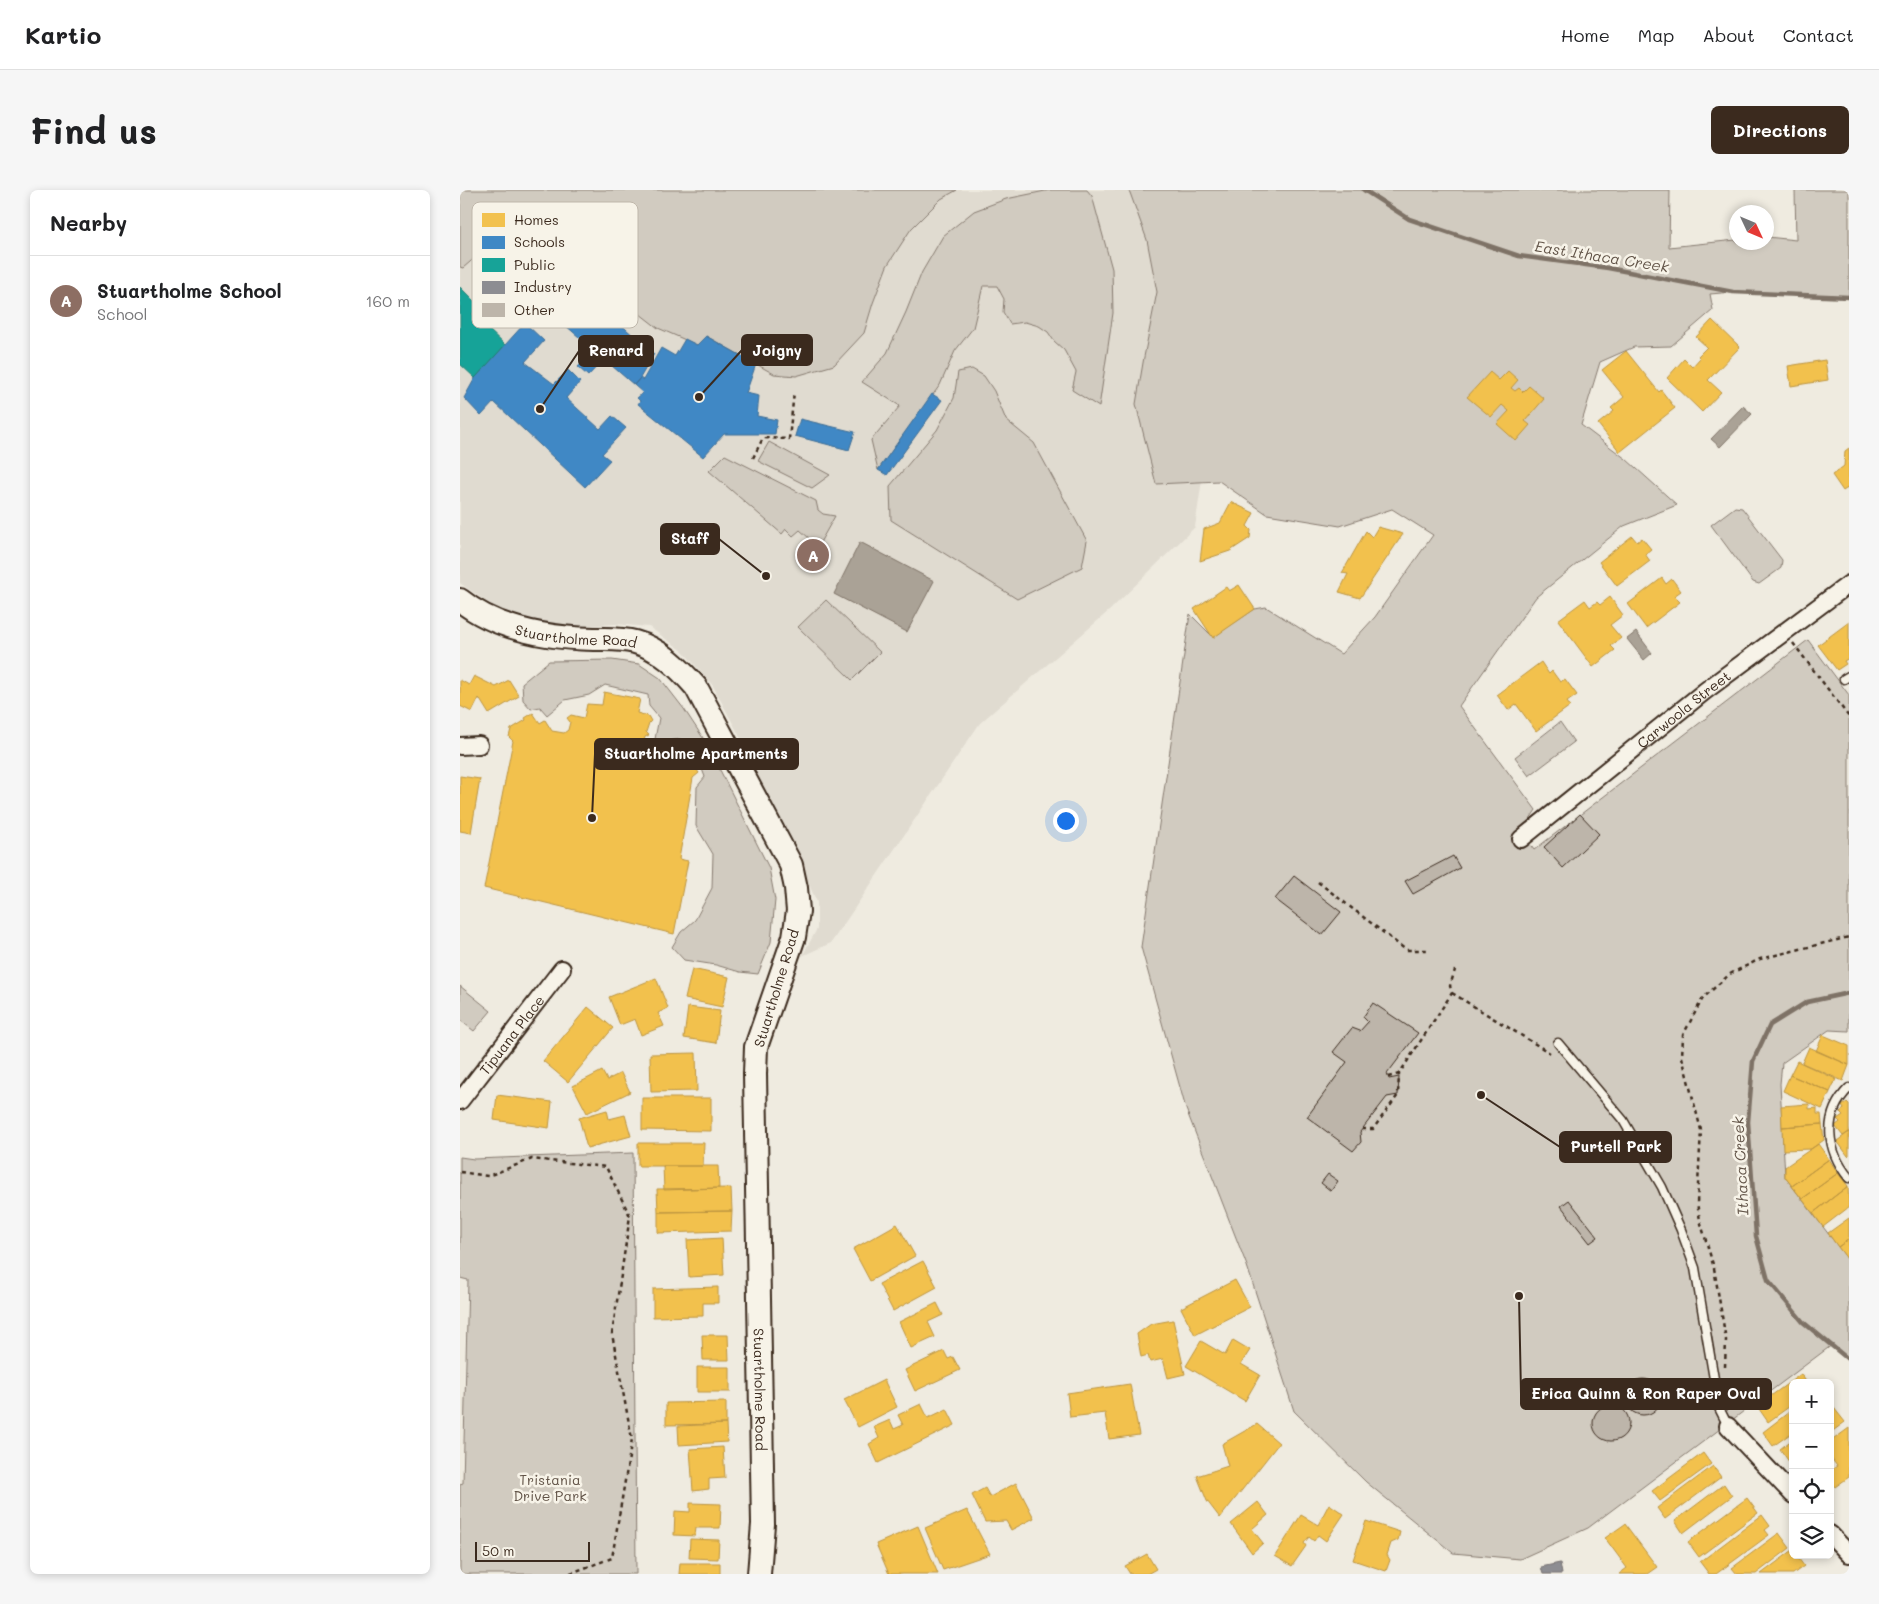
<!DOCTYPE html>
<html lang="en">
<head>
<meta charset="utf-8">
<style>
  :root { --surface:#fff; --page:#f6f6f6; --text:#202124; --muted:#757577; --line:#e0e0e0; --accent:#3b2a1e }
  body { margin:0; font-family:Mali,sans-serif; background:var(--page); color:var(--text) }
  .controls { position:absolute; right:15px; bottom:15px; display:grid; overflow:hidden; border-radius:8px; box-shadow:0 2px 8px #0003 }
  .controls button { width:45px; height:45px; display:grid; place-items:center; padding:0; border:0; border-bottom:1px solid var(--line); background:var(--surface); color:var(--text); font:25px sans-serif }
  .compass { position:absolute; left:1269px; top:15px; width:45px; height:45px; border-radius:50%; background:var(--surface); box-shadow:0 2px 8px #0003; rotate:134deg }
  .scale { position:absolute; left:15px; bottom:12px; width:115px; box-sizing:border-box; padding-left:5px; border:2px solid #3b2a1e; border-top:0; font-size:14px; line-height:18px; white-space:nowrap; color:#3b2a1e; -webkit-text-stroke:4px #f7f3e8; paint-order:stroke }
  .you { position:absolute; left:605px; top:630px; width:18px; height:18px; margin:-12px; border:4px solid #fff; border-radius:50%; background:#1a73e8; box-shadow:0 0 0 8px #1a73e833 }
  .badge { display:grid; place-items:center; width:32px; height:32px; border-radius:50%; background:var(--accent); color:#fff; font-size:16px; font-weight:700 }
  .pin { position:absolute; translate:-50% -50%; border:2px solid #fff; box-shadow:0 1px 5px #0006 }
  .list { margin:0; padding:0; list-style:none }
  h2 { display:flex; justify-content:space-between; align-items:center; height:65px; margin:0; padding:0 20px; font-size:21px }
  h2 small { font-size:16px; font-weight:400; color:var(--muted) }
  .list li { display:grid; grid-template-columns:32px 1fr auto; gap:15px; align-items:center; box-sizing:border-box; height:90px; padding:0 20px; border-top:1px solid var(--line) }
  .list b { display:block; font-size:19px; white-space:nowrap }
  .list p { margin:0; font-size:16px; white-space:nowrap; color:var(--muted) }
  .list em { font-size:16px; font-style:normal; color:var(--muted) }
  .icon { flex:none; width:28px; height:28px; fill:none; stroke:currentColor; stroke-width:2; stroke-linecap:round; stroke-linejoin:round }
  .map { position:relative; flex:none; width:1389px; height:1384px; overflow:hidden; border-radius:8px }
  header { display:flex; align-items:center; gap:30px; box-sizing:border-box; height:70px; padding:0 25px; background:var(--surface); border-bottom:1px solid var(--line) }
  header strong { font-size:24px }
  nav { display:flex; gap:28px; margin-inline-start:auto; font-size:18px }
  .intro { display:flex; align-items:center; justify-content:space-between; box-sizing:border-box; height:120px; padding:0 30px }
  h1 { margin:0; font-size:35px }
  .button { padding:12px 22px; border-radius:8px; background:var(--accent); color:#fff; font-size:18px; font-weight:700 }
  main { display:flex; gap:30px; padding:0 30px }
  aside { flex:1; background:var(--surface); border-radius:8px; box-shadow:0 2px 8px #0003 }
  .map>svg:first-child { display:block }
  .built { fill:#e0dbd0 }
  .green { fill:#d1cbc0; stroke:#867a6f }
  .water { fill:#aaa296; stroke:#7e7266 }
  .homes { fill:#f2c14e; stroke:#bb9440 }
  .schools { fill:#3f88c5; stroke:#3e6c93 }
  .public { fill:#17a398; stroke:#227f73 }
  .industry { fill:#8d8d92; stroke:#746f6f }
  .lines { fill:none; stroke-linecap:round; stroke-linejoin:round }
  .stream { stroke:#7e7266; stroke-width:4.5 }
  .building { fill:#bdb5aa; stroke:#3b2a1e }
  .lane-casing { stroke:#3b2a1e; stroke-width:11 }
  .street-casing { stroke:#3b2a1e; stroke-width:20 }
  .secondary-casing { stroke:#3b2a1e; stroke-width:26 }
  .path { stroke:#3b2a1e; stroke-width:2.5; stroke-dasharray:4 4; stroke-linecap:butt }
  .lane { stroke:#f7f3e8; stroke-width:8 }
  .street { stroke:#f7f3e8; stroke-width:16 }
  .secondary { stroke:#f7f3e8; stroke-width:22 }
  .labels { text-anchor:middle; dominant-baseline:central; stroke-width:5; stroke-linejoin:round; paint-order:stroke }
  .street-label { font-size:14px; fill:#3b2a1e; stroke:#f7f3e8 }
  .park-label { font-size:14px; fill:#605246; stroke:#f7f3e8 }
  .water-label { font-size:15px; font-style:italic; fill:#625448; stroke:#f7f3e8 }
  .key { fill:#f7f3e8; stroke:#bfb7ab; stroke-width:1 }
  .key-label { font-size:14px; fill:#3b2a1e }
  .leader { fill:none; stroke:#3b2a1e; stroke-width:2 }
  .callout-dot { fill:#3b2a1e; stroke:#f7f3e8; stroke-width:2 }
  .callout { fill:#3b2a1e; stroke:#3b2a1e; stroke-width:2 }
  .callout-label { font-size:15px; text-anchor:middle; font-weight:bold; fill:#fff }
</style>
</head>
<body>
<header>
<strong>Kartio</strong>
<nav><a>Home</a><a>Map</a><a>About</a><a>Contact</a></nav>
</header>
<div class="intro"><h1>Find us</h1><a class="button">Directions</a></div>
<main>
<aside>
<h2>Nearby<small></small></h2>
<ul class="list">
<li><span class="badge" style="background:#8d6e63">A</span><div><b>Stuartholme School</b><p>School</p></div><em>160 m</em></li>
</ul>
</aside>
<div class="map">
<svg width="1389" height="1384" viewBox="0 0 1389 1384">
  <rect width="100%" height="100%" fill="#efebe0"/>
  <filter id="ink" filterUnits="userSpaceOnUse"><feTurbulence type="fractalNoise" baseFrequency=".02" numOctaves="2"/><feDisplacementMap in="SourceGraphic" scale="10" xChannelSelector="R" yChannelSelector="G"/><feConvolveMatrix kernelMatrix="1 2 1 2 8 2 1 2 1" color-interpolation-filters="sRGB"/></filter>
  <g filter="url(#ink)">
    <!-- built -->
    <path class="built" d="M0,0H817L745,270L735,337L650,420L520,533L371,753L342,766L357,739V712L278,543L253,496L223,461L189,437L155,434L117,437L69,431L38,420L0,393Z"/>
    <!-- green -->
    <path class="green" d="M0,0H497L481,9L451,39L427,76L413,113L404,143L374,175L336,186L314,184L246,146L237,155L198,138L166,113L147,87L113,68L76,110L73,92L64,73L25,59L3,78L0,77Z
      M590,0H627L632,6L652,79L653,123L639,217L612,200L616,182L604,160L594,151L588,142L579,136L565,132L550,134L543,122L544,109L537,96H523L513,138L495,161L480,195L418,280L411,250L440,216L402,192L427,163L446,122L462,82L483,46L514,21L546,9Z
      M669,0H1210L1209,57L1276,50V52H1306L1307,47L1336,50L1335,0H1389V107L1273,102L1250,104L1253,120L1211,156L1174,157L1140,172L1121,235L1166,269L1217,315L1164,336L1076,407L999,516L1076,620L1061,642L1074,660L1348,450L1389,505V841L1369,840L1322,873L1320,894L1325,987L1389,1071V1169L1372,1155L1128,1338L1060,1369L993,1363L906,1292L834,1221L787,1076L726,919L681,757L730,424L753,447L795,419L806,417L881,464L915,427L973,345L932,319L880,336L807,324L759,291L696,294L676,214L684,167L697,102L687,50Z
      M512,179L524,186L534,201L546,230L574,253L627,351L622,377L557,409L431,330L430,296L477,240L494,208L498,182Z
      M309,252L370,285L352,298L298,271Z
      M265,265L356,311L358,320L363,324L375,326L358,356L340,340L333,346L326,339L322,344L249,281Z
      M1275,317L1282,318L1322,370L1321,378L1299,394L1293,392L1251,335Z
      M366,410L420,462L392,490L338,437Z
      M152,470L179,474L200,488L224,519L247,554L309,678L315,710L311,752L298,784L280,782L256,775L224,770L212,757L221,742L235,730L252,698L253,664L236,636L237,597L245,587L233,555L220,549L207,551L195,549L199,528L189,516L188,505L145,495L129,505L105,510L87,525L80,517L71,519L63,510L62,493L89,471Z
      M1100,532L1114,552L1069,586L1055,567Z
      M0,796L31,821L14,841L0,830Z
      M173,963L176,1384H0V1294L3,1293L8,1090L0,1088V967L14,969Z"/>
    <!-- water -->
    <path class="water" d="M1283,216L1292,224L1260,257L1251,249Z
      M400,352L474,391L447,442L374,404Z
      M1176,442L1192,463L1184,470L1167,449Z"/>
    <!-- homes -->
    <path class="homes" d="M1252,130L1280,157L1248,190L1261,202L1242,222L1207,188L1224,169L1232,177L1240,168L1238,166L1247,157L1236,147Z
      M1166,161L1199,202L1201,200L1215,218L1160,262L1138,234L1154,221L1151,218L1164,207L1142,180Z
      M1365,170L1368,190L1331,196L1328,176Z
      M1048,181L1058,190L1051,198L1055,201L1059,198L1063,202L1069,196L1084,209L1065,231L1070,235L1056,251L1037,234L1049,221L1042,215L1031,227L1007,207L1030,182L1039,190Z
      M1389,258V297L1383,301L1372,285L1384,276L1385,261Z
      M771,312L794,323L787,336L791,340L790,348L770,361L740,371L744,339L760,333Z
      M918,337L943,344L900,408L879,402L888,384L882,383L906,341L912,347Z
      M1172,346L1177,352L1182,348L1191,359L1185,364L1190,371L1157,396L1139,372Z
      M1202,388L1206,394L1212,389L1221,401L1214,406L1220,412L1186,438L1168,414Z
      M779,395L795,419L753,448L734,419L766,397L769,401Z
      M1150,407L1163,425L1150,435L1161,448L1151,456L1155,460L1133,477L1098,430L1125,410L1130,417L1137,412L1140,415Z
      M1389,432V468L1384,471L1386,474L1377,480L1358,455Z
      M1081,472L1089,484L1092,481L1100,492L1105,489L1117,505L1107,512L1110,516L1076,541L1056,514L1048,520L1037,505Z
      M14,486L36,497L49,490L59,506L29,524L19,508L12,522L0,516V490L9,495Z
      M144,502L180,509L177,523L188,526L191,531L189,533L186,542L189,545L185,547L182,561L198,564L201,562L202,557L208,556L212,561L223,554L229,562L226,564L239,583L233,588L219,669L228,671L214,744L24,698L53,551L49,547L51,539L66,530L65,528L73,523L80,533L85,530L92,541L104,543L108,540L110,532L107,528L111,525L124,528L127,514L142,515Z
      M0,586L20,589L11,643L0,641Z
      M232,779L269,787L262,817L225,809Z
      M196,788L208,818L198,823L204,836L181,845L175,829L160,835L149,807Z
      M128,817L153,838L108,892L83,871Z
      M228,817L260,821L256,853L224,848Z
      M1363,845L1389,856V875L1356,861Z
      M1349,857L1389,875L1383,891L1342,873Z
      M236,863L237,901L191,902L190,864Z
      M1337,871L1376,889L1370,902L1330,885Z
      M142,881L147,890L161,883L170,902L127,923L113,896Z
      M1330,885L1370,902L1362,919L1323,901Z
      M37,905L92,912L89,938L34,930Z
      M182,908H251V941L182,940Z
      M1387,912L1389,914V942L1383,946L1375,936L1380,932L1377,929L1383,925L1380,922L1384,919L1382,916Z
      M1349,914V919L1357,918V924H1361L1362,934L1322,937L1321,916Z
      M147,920L149,929L165,925L171,946L127,958L119,928Z
      M1362,934L1364,950L1351,959L1323,960L1322,937Z
      M1389,942V965L1388,966L1377,951Z
      M178,953H244L243,976H178Z
      M1358,954L1369,969L1332,996L1325,987V977Z
      M1369,969L1378,983L1342,1009L1332,996Z
      M203,976H258L259,998L204,1000Z
      M1378,983L1388,996L1353,1023L1342,1009Z
      M1388,996L1389,1017L1363,1037L1353,1023Z
      M271,998L272,1021L198,1022L197,999Z
      M272,1021L271,1041L198,1043V1022Z
      M1389,1028V1049L1378,1057L1368,1043Z
      M437,1034L455,1066L410,1091L393,1059Z
      M262,1048L264,1085L229,1087L227,1050Z
      M1389,1049V1069L1388,1070L1378,1057Z
      M463,1071L477,1097L433,1121L419,1094Z
      M775,1090L790,1117L735,1145L721,1118Z
      M258,1097V1113H243V1126L193,1127V1099Z
      M477,1113L483,1125L468,1132L475,1147L451,1158L439,1132Z
      M713,1130L725,1184L708,1188L703,1169L690,1172L688,1165L681,1167L677,1144L691,1134Z
      M242,1145H268L269,1170H243Z
      M773,1150L790,1160L781,1174L800,1185L785,1211L726,1176L741,1151L765,1165Z
      M484,1161L488,1169L493,1167L500,1180L455,1201L445,1180Z
      M237,1177H270V1202H237Z
      M1341,1184L1347,1193H1333V1214L1308,1232L1297,1216Z
      M424,1190L437,1217L398,1237L384,1210Z
      M670,1194L679,1245L649,1249L645,1223L610,1227L607,1203Z
      M266,1212V1234L206,1235V1213Z
      M461,1214L468,1228L487,1219L495,1235L418,1273L409,1254L419,1248L414,1237L430,1230L434,1239L443,1235L438,1225Z
      M1374,1218L1385,1232L1370,1243V1221Z
      M1333,1219V1242L1313,1256L1303,1242Z
      M266,1234L267,1252L219,1255L218,1236Z
      M797,1234L819,1253L760,1328L747,1311L737,1286L768,1276L762,1254Z
      M1389,1238V1287L1375,1297L1370,1291V1281L1377,1276L1370,1267V1252Z
      M1333,1249V1272L1330,1273L1320,1259Z
      M263,1257L265,1288L249,1289V1299L233,1301L230,1259Z
      M1243,1263L1251,1274L1200,1311L1192,1301Z
      M1253,1276L1261,1287L1205,1329L1197,1318Z
      M556,1293L574,1328L551,1340L546,1331L525,1332L512,1305L525,1298L530,1307Z
      M1264,1294L1272,1306L1223,1343L1215,1331Z
      M1287,1308L1298,1323L1239,1367L1228,1352Z
      M798,1312L808,1325L792,1339L803,1353L792,1363L771,1334Z
      M230,1313L261,1314L260,1338H236L235,1346L214,1345L215,1321L230,1322Z
      M869,1314L884,1324L866,1351L858,1345L854,1351L849,1347L844,1353L846,1356L832,1376L815,1366L841,1325L858,1335Z
      M507,1320L530,1364L483,1380L465,1338Z
      M1302,1325L1310,1336L1305,1340L1309,1345L1256,1384H1249L1240,1372Z
      M906,1331L940,1342L938,1350L931,1353L927,1365L930,1370L926,1381L893,1370Z
      M1165,1334L1197,1377L1187,1384H1159L1167,1378L1145,1348Z
      M458,1336L478,1384H429L416,1354Z
      M1319,1343L1330,1358L1296,1384H1277L1272,1378Z
      M230,1349L259,1350L258,1369L229,1368Z
      M1333,1360V1365H1336L1344,1376L1333,1384H1301Z
      M687,1364L696,1379L687,1384H670L665,1376Z
      M220,1373H260V1384H219Z"/>
    <!-- schools -->
    <path class="schools" d="M93,90H111L194,164L180,188L174,195L144,169L128,186L118,177L134,160L76,110Z
      M65,133L84,151L65,172L94,194L108,180L120,192L106,208L140,239L152,226L166,238L142,264L150,270L125,297L34,212L21,226L4,208L15,188Z
      M246,146L296,174L286,203L299,206L297,226L317,230L315,244H264L243,267L178,214L180,211L177,208L183,203L174,195L180,188L183,190L201,158L215,166L225,149L237,155Z
      M472,204L482,210L427,285L418,280Z
      M340,229L395,242L389,260L335,246Z"/>
    <!-- public -->
    <path class="public" d="M0,97L19,116L12,124L45,155L15,188L0,174Z"/>
    <!-- industry -->
    <path class="industry" d="M1100,1373L1102,1384H1083L1081,1377Z"/>
    <g class="lines">
      <!-- stream -->
      <path class="stream" d="M904,0L949,29L1059,66L1148,78L1273,102L1389,107
        M1389,803L1347,812L1310,835L1293,871L1288,932L1296,1046L1308,1090L1343,1132L1389,1170"/>
    </g>
    <!-- building -->
    <path class="building" d="M1120,624L1139,644L1103,678L1084,657Z
      M993,666L1000,678L953,704L945,691Z
      M834,686L881,722L862,745L815,709Z
      M913,813L958,843L927,884L929,889L939,887L938,905L927,907L900,942L901,952L893,961L847,927L887,872L873,862L892,838L900,841L908,832L903,827Z
      M868,984L878,991L871,1001L861,993Z
      M1109,1010L1138,1047L1130,1053L1101,1016Z
      M1165 1207a18 18 0 1 1 36 0a18 18 0 1 1-36 0Z
      M1133 1233a18 18 0 1 1 36 0a18 18 0 1 1-36 0Z"/>
    <g class="lines">
      <defs>
        <path id="lane" d="M26 91a20 20 0 1 1 40 0a20 20 0 1 1-40 0Z
          M1384,489L1389,486
          M1098,853L1163,930L1202,997L1221,1040L1235,1078L1259,1218L1268,1236
          M1389,898C1362,925 1366,960 1389,988"/>
        <g id="street">
          <path d="M0,556L19,555"/>
          <path id="s1" d="M1061,649L1245,501L1389,394"/>
          <path id="s2" d="M0,911L102,779"/>
          <path d="M1268,1236L1333,1305"/>
          <path d="M1370,1344L1389,1364"/>
        </g>
        <g id="secondary">
          <path id="s3" d="M0,410C37,440 87,448 134,449C148,449 161,448 175,452C201,459 219,478 236,497L331,675L336,698L338,721L334,747L296,857L295,884L303,1334L299,1384"/>
        </g>
      </defs>
      <!-- lane casing -->
      <use href="#lane" class="lane-casing"/>
      <!-- street casing -->
      <use href="#street" class="street-casing"/>
      <!-- secondary casing -->
      <use href="#secondary" class="secondary-casing"/>
      <!-- path -->
      <path class="path" d="M293,268L303,248L329,249L334,202
        M1333,453L1389,527
        M858,692L946,760H968
        M992,803L1090,863
        M928,887L939,884
        M902,939H913L938,905L939,884L992,803L990,796L995,780
        M0,982L28,986L72,969L146,977L170,1026L152,1144L172,1249L152,1368L108,1384
        M1265,1177L1266,1150L1254,1078L1240,1030L1237,1013L1241,940L1222,867L1223,845L1243,808L1270,784L1300,769L1389,747"/>
      <!-- lane -->
      <use href="#lane" class="lane"/>
      <!-- street -->
      <use href="#street" class="street"/>
      <!-- secondary -->
      <use href="#secondary" class="secondary"/>
    </g>
  </g>
  <g class="labels">
    <!-- street labels -->
    <g class="street-label">
      <text stroke="none"><textPath href="#s3" startOffset="124">Stuartholme Road</textPath></text>
      <text stroke="none"><textPath href="#s1" startOffset="208">Carwoola Street</textPath></text>
      <text transform="translate(316 798) rotate(-73)">Stuartholme Road</text>
      <text stroke="none"><textPath href="#s2" startOffset="84">Tipuana Place</textPath></text>
      <text stroke="none"><textPath href="#s3" startOffset="994">Stuartholme Road</textPath></text>
    </g>
    <!-- park labels -->
    <g class="park-label">
      <text x="90" y="1289">Tristania<tspan x="90" dy="16">Drive Park</tspan></text>
    </g>
    <!-- water labels -->
    <g class="water-label">
      <text transform="translate(1142 66) rotate(9)">East Ithaca Creek</text>
      <text transform="translate(1280 976) rotate(-93)">Ithaca Creek</text>
    </g>
  </g>
  <!-- legend -->
  <rect x="12" y="12" width="166" height="126" rx="8" class="key"/>
  <rect x="22" y="23" width="23" height="14" fill="#f2c14e"/>
  <rect x="22" y="46" width="23" height="13" fill="#3f88c5"/>
  <rect x="22" y="68" width="23" height="14" fill="#17a398"/>
  <rect x="22" y="91" width="23" height="13" fill="#8d8d92"/>
  <rect x="22" y="113" width="23" height="14" fill="#bdb5aa"/>
  <g class="key-label">
    <text x="54" y="35">Homes</text>
    <text x="54" y="57">Schools</text>
    <text x="54" y="80">Public</text>
    <text x="54" y="102">Industry</text>
    <text x="54" y="125">Other</text>
  </g>
  <!-- callouts -->
  <path class="leader" d="M239 207L282 160M80 219L119 161M306 386L259 349M132 628L135 564M1021 905L1100 957M1059 1106L1061 1204"/>
  <g class="callout-dot">
    <circle cx="239" cy="207" r="5"/>
    <circle cx="80" cy="219" r="5"/>
    <circle cx="306" cy="386" r="5"/>
    <circle cx="132" cy="628" r="5"/>
    <circle cx="1021" cy="905" r="5"/>
    <circle cx="1059" cy="1106" r="5"/>
  </g>
  <g class="callout">
    <rect x="282" y="145" width="70" height="30" rx="5"/>
    <rect x="119" y="146" width="74" height="30" rx="5"/>
    <rect x="201" y="334" width="58" height="30" rx="5"/>
    <rect x="135" y="549" width="203" height="30" rx="5"/>
    <rect x="1100" y="942" width="111" height="30" rx="5"/>
    <rect x="1061" y="1189" width="250" height="30" rx="5"/>
  </g>
  <g class="callout-label">
    <text x="317" y="166">Joigny</text>
    <text x="156" y="166">Renard</text>
    <text x="230" y="354">Staff</text>
    <text x="236" y="569">Stuartholme Apartments</text>
    <text x="1156" y="962">Purtell Park</text>
    <text x="1186" y="1209">Erica Quinn &amp; Ron Raper Oval</text>
  </g>
</svg>
<div class="controls">
<button>+</button>
<button>−</button>
<button><svg class="icon" aria-label="locate" viewBox="0 0 24 24"><circle cx="12" cy="12" r="6"/><path d="M12 2v4M12 18v4M2 12h4M18 12h4"/></svg></button>
<button><svg class="icon" aria-label="layers" viewBox="0 0 24 24"><path d="M12 4l9 5-9 5-9-5zM3 14l9 5 9-5"/></svg></button>
</div>
<svg class="compass" viewBox="-18 -18 36 36"><path d="M0-13l5 13h-10z" fill="#e53935"/><path d="M0 13l5-13h-10z" fill="#757577"/></svg>
<div class="scale">50 m</div>
<div class="you"></div>
<div class="pin badge" style="left:353px;top:365px;background:#8d6e63">A</div>
</div>
</main>
</body>
</html>
